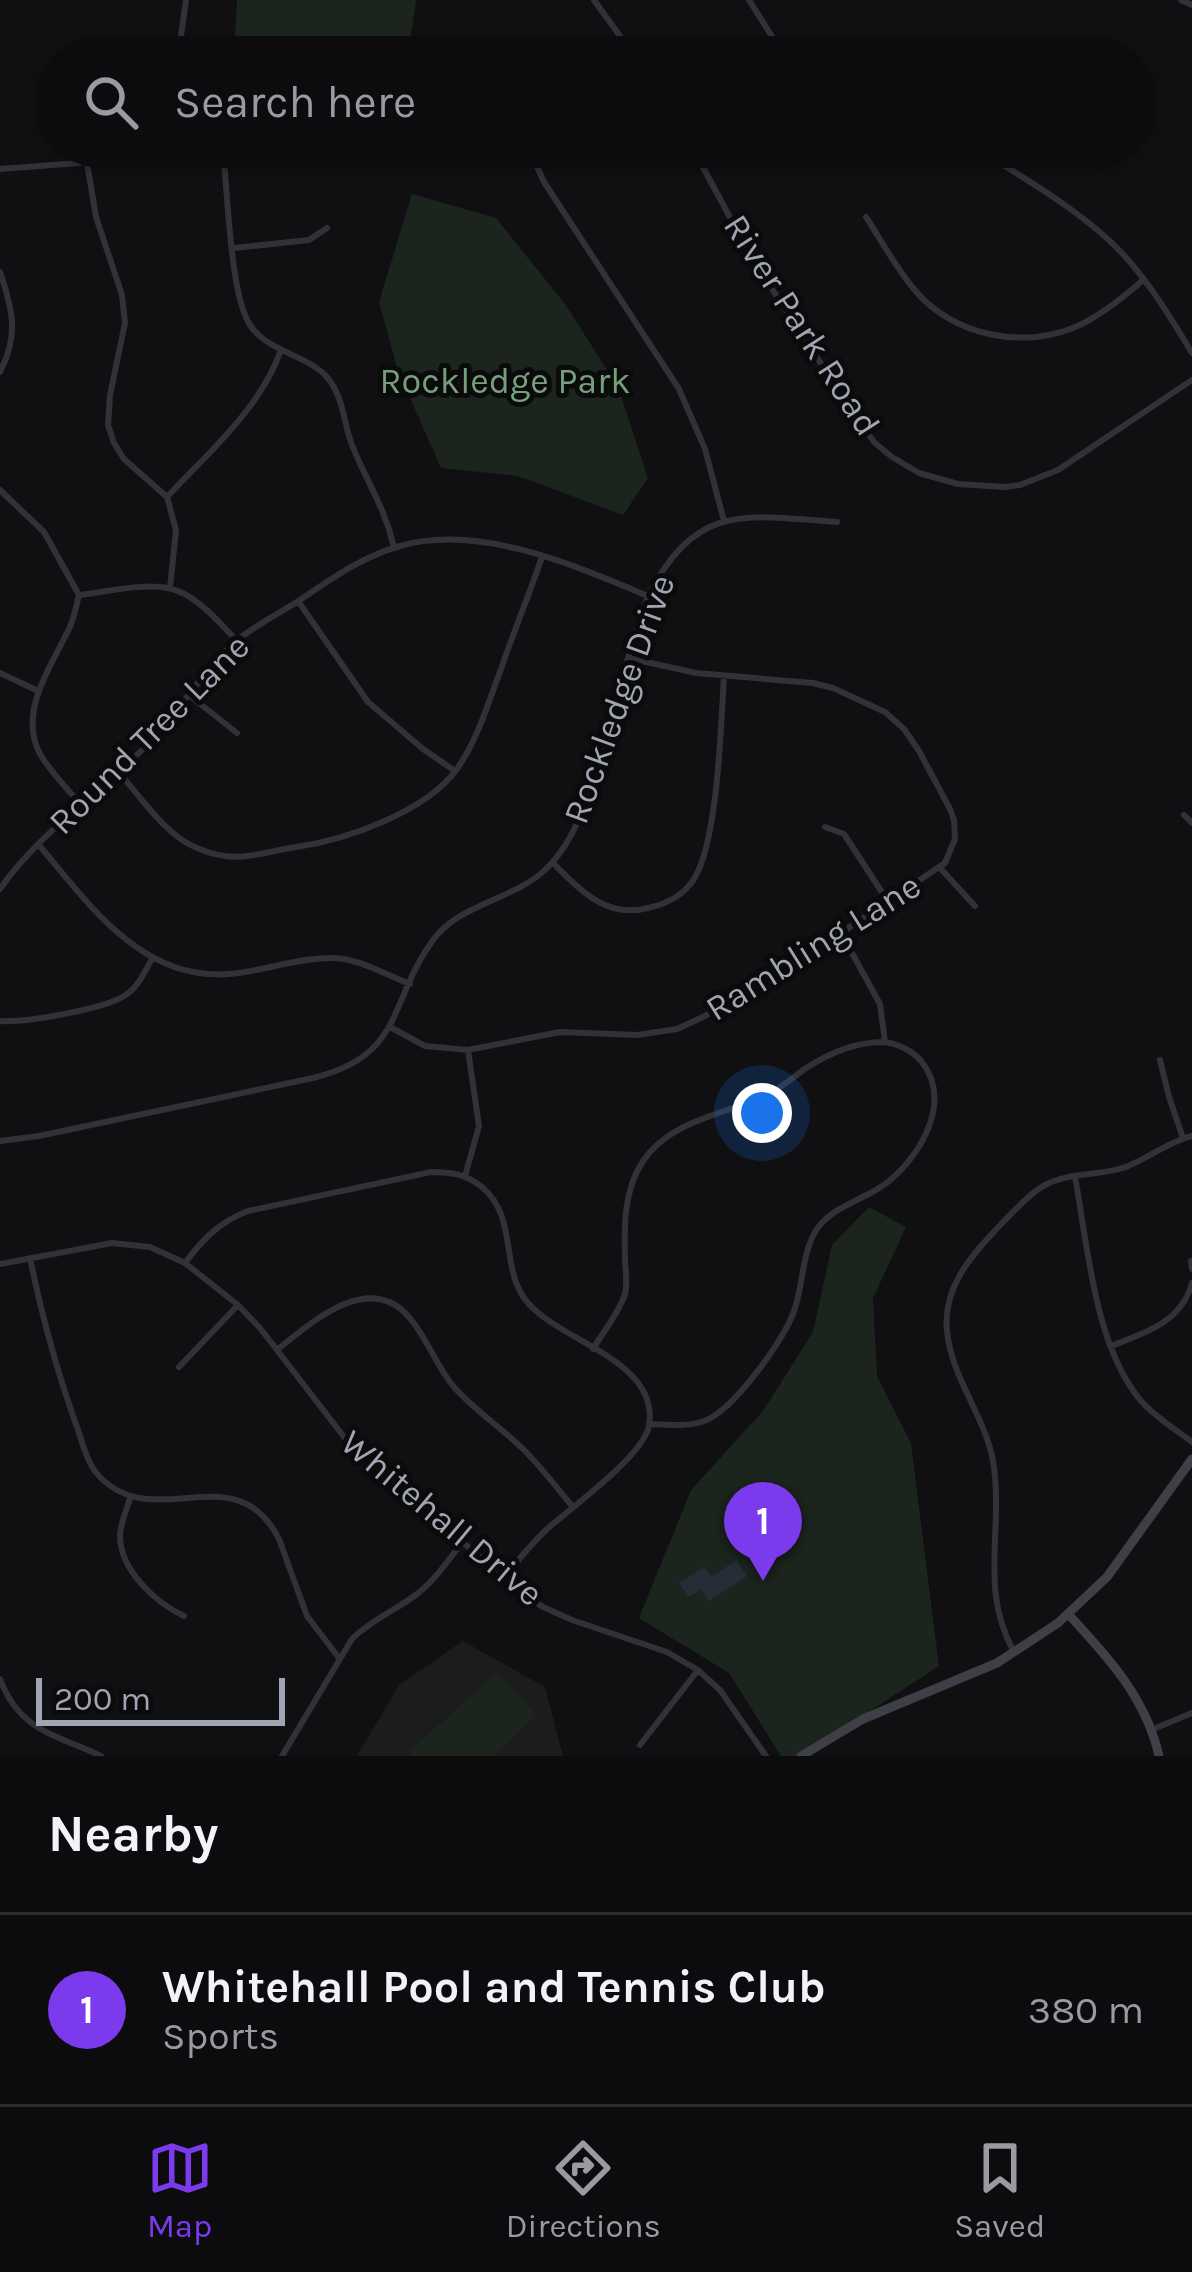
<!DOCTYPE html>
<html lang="en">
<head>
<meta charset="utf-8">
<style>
  :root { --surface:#0c0c0e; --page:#1a1a1c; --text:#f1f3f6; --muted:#9a9b9e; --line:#2c2c2e; --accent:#7c3aed }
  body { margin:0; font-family:Karla,sans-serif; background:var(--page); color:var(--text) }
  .scale { position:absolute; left:36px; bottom:30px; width:249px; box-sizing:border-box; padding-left:12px; border:6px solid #a0a4b3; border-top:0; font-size:33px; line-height:42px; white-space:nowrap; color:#a0a4b3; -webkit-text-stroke:9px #0b0b0c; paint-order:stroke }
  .you { position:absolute; left:762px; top:1113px; width:42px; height:42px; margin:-30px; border:9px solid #fff; border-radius:50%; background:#1a73e8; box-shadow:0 0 0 18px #1a73e833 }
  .badge { display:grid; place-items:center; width:78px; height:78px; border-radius:50%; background:var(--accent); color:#fff; font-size:39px; font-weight:700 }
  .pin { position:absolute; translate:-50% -99px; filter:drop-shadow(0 3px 6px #0008) }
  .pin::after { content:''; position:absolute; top:63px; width:42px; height:36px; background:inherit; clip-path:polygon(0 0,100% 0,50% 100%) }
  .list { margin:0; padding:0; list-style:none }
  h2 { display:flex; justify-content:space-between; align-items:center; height:156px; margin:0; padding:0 48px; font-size:51px }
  h2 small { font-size:39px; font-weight:400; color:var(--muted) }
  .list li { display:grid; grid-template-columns:78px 1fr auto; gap:36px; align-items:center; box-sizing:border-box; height:192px; padding:0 48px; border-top:3px solid var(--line) }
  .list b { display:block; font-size:45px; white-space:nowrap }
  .list p { margin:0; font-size:39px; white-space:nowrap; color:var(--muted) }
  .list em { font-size:39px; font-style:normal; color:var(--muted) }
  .icon { flex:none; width:66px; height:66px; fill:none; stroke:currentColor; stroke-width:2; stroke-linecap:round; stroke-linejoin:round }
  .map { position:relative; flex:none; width:1192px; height:1756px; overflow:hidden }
  .search { position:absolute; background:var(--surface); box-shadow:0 3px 9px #0004; left:36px; right:36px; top:36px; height:132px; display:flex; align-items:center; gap:30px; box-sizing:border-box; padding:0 42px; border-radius:66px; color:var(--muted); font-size:45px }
  .sheet { height:348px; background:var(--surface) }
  nav { display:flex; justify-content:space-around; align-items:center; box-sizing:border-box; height:168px; border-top:3px solid var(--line); background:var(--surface); font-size:33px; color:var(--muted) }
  nav a { display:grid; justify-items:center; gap:6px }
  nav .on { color:var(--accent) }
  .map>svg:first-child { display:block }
  .built { fill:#1c1c1f }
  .green { fill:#1c241e }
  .water { fill:#262d36 }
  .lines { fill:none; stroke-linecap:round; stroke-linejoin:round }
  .street { stroke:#313137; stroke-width:6 }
  .secondary { stroke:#3f4047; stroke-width:9 }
  .labels { text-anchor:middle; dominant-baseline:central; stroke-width:10; stroke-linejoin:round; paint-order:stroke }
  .street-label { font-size:36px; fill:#a0a4b3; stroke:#0b0b0c }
  .park-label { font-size:36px; fill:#76a07c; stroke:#0b0b0c }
</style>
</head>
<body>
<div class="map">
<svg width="1192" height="1756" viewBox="0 0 1192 1756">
  <rect width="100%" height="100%" fill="#101012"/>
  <!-- built -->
  <path class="built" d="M463,1641L545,1687L563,1756H357L399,1685Z"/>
  <!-- green -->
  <path class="green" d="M237,0H416L408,57H234Z
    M412,194L496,218L565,304L618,387L648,478L623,515L518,476L441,468L398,371L379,302Z
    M869,1207L906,1227L873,1298L877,1376L911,1443L939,1666L801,1756H781L729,1673L639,1618L691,1490L763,1411L813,1332L832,1245Z
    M497,1672L537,1715L493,1756H413L409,1752Z"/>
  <!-- water -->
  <path class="water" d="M736,1560L747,1576L709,1601L701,1589L689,1597L679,1583L704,1567L712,1577Z"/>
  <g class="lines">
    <!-- street -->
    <path class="street" d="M594,0L635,57
      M749,0L785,57
      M1181,0L1192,5
      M178,57L186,0
      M459,57V56
      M528,147L544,182L679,389L705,449L724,521
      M692,147L753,260L858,420L875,443L892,457L919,473L958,484L1005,487L1020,485L1058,470L1192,380
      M975,147C1023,178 1082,211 1121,252C1149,282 1171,318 1192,353
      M223,152C228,194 230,294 250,325C268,352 305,354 326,376C344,396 343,422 352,445C367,483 384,505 394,547
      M87,163L96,217L122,295L125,323L110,395L108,425L114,443L124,459L167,497L176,530L170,588
      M704,167L742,147
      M0,169L288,147
      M866,217C881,240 895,266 913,288C952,337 1027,351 1082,324C1105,312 1124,297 1143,280
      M234,248L309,240L327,228
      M0,272C13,310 19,335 0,372
      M0,490L44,532L79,595C76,607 74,620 68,631C50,668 18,712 40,754C51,773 68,789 82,806
      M167,497C209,452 260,409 281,350
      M80,595C107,592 141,583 168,588C195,593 218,621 237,641
      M298,601L368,702L423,749L455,771
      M0,673L38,691
      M189,695L237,733
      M119,773C142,798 165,835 197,848C236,865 258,853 296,847C346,840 426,812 457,769C478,739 488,703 501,669C514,631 529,595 542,557
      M1184,815L1192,823
      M825,827L844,834L889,903
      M38,844C80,893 125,959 193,972C241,982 284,958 331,958C359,958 384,974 410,984
      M553,863C580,890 606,919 648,908C666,904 684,895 694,879C718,841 721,723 724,676
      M941,869L975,906
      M0,889C38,834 97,795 144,748C177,715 200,674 234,643C254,625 281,613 303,598C334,577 364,556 400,546C479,523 576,566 648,596
      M841,933L880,1004L885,1042
      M0,1021C24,1023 104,1009 124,996C138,988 145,971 153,957
      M390,1027L425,1046L468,1050L560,1032L637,1035L677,1029L707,1015L841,933L945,863L955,839L954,820L950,809L919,751L904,729L885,712L833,688L813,683L696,673L628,658
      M1160,1060L1169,1097L1183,1138
      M0,1141L39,1136L313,1078C405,1056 388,1001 433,940C460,903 515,900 547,868C583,833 590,782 604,736C618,689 633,642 648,596C697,502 744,515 837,522
      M465,1176L479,1126L468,1050
      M1075,1177C1088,1246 1094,1345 1141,1401C1155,1417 1175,1429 1192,1442
      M30,1258C42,1316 57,1372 77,1427C83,1444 87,1464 100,1477C155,1534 236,1454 279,1539L307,1616L339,1658
      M1191,1261L1192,1269
      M185,1263C203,1239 219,1222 248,1211L431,1172C451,1172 466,1174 482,1187C519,1218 499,1270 528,1303C563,1343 660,1361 649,1426C643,1456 571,1508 547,1529C531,1544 518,1561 504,1577
      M0,1264L112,1243L150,1247L185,1263L238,1305L260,1328L351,1446L435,1520L541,1606L572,1620L667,1652L698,1670L720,1690L766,1756
      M1111,1346C1145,1333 1182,1322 1192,1283
      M278,1349C311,1323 368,1271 408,1316C427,1337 436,1366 454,1387C475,1411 502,1428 524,1450C542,1468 557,1488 573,1507
      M593,1349C603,1332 619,1313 625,1294C628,1283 625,1269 625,1258C624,1224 624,1190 643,1161C669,1122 720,1115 761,1098C778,1091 791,1079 806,1068C828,1054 856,1042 883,1042C897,1043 913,1051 922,1062C952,1101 922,1154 889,1181C867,1200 831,1205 815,1232C802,1255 803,1286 794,1311C785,1339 732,1412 704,1421C687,1427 667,1425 649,1424
      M179,1367L238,1305
      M130,1498C127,1510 120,1523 120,1536C120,1570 156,1603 184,1616
      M1013,1650C979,1588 1004,1528 993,1461C985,1416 951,1377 947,1331C942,1285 975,1252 1004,1221C1016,1209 1030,1193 1045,1185C1069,1172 1100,1176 1126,1167C1149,1158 1168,1142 1192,1136
      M0,1679C19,1731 57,1735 101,1756
      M1151,1730L1192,1713
      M640,1745L698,1670
      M282,1756L352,1639C371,1620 396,1610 417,1594C435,1580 448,1561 462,1542"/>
    <!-- secondary -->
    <path class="secondary" d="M1069,1615C1108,1657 1146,1698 1159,1756
      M801,1756L863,1719L997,1663L1058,1623L1107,1577L1192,1459"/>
  </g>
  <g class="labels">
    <!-- street labels -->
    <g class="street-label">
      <text transform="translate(802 325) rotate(57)">River Park Road</text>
      <text transform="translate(619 699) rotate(-70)">Rockledge Drive</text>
      <text transform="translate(149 734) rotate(-45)">Round Tree Lane</text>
      <text transform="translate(813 947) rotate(-32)">Rambling Lane</text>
      <text transform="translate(442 1518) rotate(40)">Whitehall Drive</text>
    </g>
    <!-- park labels -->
    <g class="park-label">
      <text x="505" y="381">Rockledge Park</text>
    </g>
  </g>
</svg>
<div class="scale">200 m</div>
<div class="you"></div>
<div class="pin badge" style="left:763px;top:1581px">1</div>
<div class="search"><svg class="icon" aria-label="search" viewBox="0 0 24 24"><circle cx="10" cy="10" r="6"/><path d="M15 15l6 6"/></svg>Search here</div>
</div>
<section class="sheet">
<h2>Nearby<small></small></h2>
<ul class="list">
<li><span class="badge">1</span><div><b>Whitehall Pool and Tennis Club</b><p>Sports</p></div><em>380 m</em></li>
</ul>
</section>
<nav>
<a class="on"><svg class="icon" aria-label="map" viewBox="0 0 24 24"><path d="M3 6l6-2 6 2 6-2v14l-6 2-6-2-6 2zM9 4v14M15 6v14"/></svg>Map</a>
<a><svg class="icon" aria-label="directions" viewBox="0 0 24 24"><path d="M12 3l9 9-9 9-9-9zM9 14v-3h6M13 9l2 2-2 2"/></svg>Directions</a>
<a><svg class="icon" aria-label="saved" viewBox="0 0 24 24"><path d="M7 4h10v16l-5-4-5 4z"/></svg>Saved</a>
</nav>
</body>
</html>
